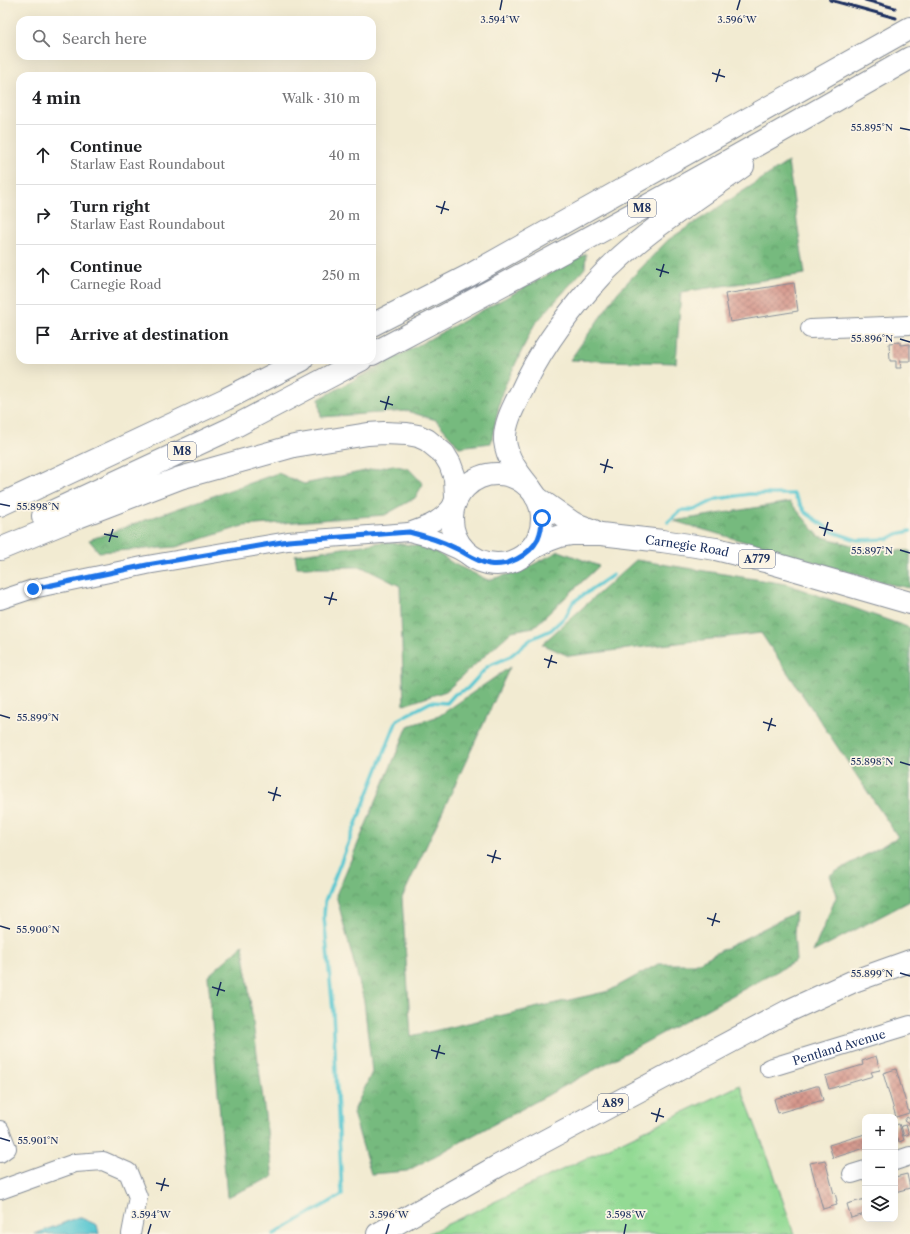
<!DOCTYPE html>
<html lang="en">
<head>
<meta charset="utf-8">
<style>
  :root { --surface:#fff; --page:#f2f2f2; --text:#202124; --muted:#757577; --line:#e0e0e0 }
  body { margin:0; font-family:"Libre Caslon Text",serif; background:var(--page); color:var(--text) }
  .controls { position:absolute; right:12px; bottom:12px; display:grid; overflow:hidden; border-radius:8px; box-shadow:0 4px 16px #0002 }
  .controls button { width:36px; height:36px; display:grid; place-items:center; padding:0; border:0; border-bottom:1px solid var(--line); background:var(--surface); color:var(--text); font:20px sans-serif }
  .stop { position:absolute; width:12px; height:12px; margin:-9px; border:3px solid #1a73e8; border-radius:50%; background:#fff }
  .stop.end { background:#1a73e8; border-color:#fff; box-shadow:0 1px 4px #0008 }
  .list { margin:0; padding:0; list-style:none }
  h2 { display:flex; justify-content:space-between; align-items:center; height:52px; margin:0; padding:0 16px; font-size:17px }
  h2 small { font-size:13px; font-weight:400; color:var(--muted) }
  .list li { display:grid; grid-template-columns:26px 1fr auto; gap:12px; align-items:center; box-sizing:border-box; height:60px; padding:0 16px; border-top:1px solid var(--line) }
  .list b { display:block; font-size:15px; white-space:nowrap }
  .list p { margin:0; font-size:13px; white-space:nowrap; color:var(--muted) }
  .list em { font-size:13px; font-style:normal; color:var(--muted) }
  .icon { flex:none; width:22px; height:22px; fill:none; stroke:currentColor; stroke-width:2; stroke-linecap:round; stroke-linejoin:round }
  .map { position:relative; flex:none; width:910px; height:1234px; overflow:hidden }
  .search { position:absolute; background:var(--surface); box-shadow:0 4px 16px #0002; left:16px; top:16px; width:360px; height:44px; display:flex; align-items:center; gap:10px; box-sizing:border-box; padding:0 14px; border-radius:12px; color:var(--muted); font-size:15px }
  .panel { position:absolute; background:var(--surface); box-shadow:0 4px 16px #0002; left:16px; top:72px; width:360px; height:292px; border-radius:12px }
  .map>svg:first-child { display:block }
  .grass { fill:url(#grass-tufts); stroke:#578479 }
  .forest { fill:url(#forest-crowns); stroke:#48746e }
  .water { fill:#5cc8d1; stroke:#3c7c98 }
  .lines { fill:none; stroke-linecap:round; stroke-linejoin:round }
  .stream { stroke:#5cc8d1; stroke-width:3.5 }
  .building { fill:url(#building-cross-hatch) }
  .minor-casing { stroke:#868d98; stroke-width:20 }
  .major-casing { stroke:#868d98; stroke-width:24 }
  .highway-casing { stroke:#868d98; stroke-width:24 }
  .minor { stroke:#fff; stroke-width:18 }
  .major { stroke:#fff; stroke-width:22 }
  .highway { stroke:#fff; stroke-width:22 }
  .rail { stroke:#1b2f5e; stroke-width:3 }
  .route { stroke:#1a73e8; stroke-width:5 }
  .ticks { fill:none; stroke:#1b2f5e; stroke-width:1.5 }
  .labels { text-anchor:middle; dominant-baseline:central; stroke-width:3.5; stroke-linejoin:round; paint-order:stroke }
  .shield { fill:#fcf5e5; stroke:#5e6a86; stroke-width:1 }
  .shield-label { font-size:11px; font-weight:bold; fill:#1b2f5e }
  .street-label { font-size:12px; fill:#1b2f5e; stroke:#fcf5e5 }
  .ticks-label { font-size:10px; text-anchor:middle; fill:#1b2f5e; stroke:#fcf5e5; stroke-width:3.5; stroke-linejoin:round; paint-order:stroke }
</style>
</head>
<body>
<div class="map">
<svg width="910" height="1234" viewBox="0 0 910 1234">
  <defs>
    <pattern id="grass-tufts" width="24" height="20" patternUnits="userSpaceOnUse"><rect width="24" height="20" fill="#93da94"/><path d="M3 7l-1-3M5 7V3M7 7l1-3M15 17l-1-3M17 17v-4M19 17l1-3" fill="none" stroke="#7ebb82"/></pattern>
    <pattern id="forest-crowns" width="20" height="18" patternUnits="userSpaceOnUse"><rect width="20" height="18" fill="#76ba7e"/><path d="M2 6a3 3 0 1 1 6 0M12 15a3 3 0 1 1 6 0" fill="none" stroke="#60986a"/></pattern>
    <pattern id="building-cross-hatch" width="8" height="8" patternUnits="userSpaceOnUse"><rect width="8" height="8" fill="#d6988c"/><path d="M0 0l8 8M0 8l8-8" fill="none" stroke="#ad7c76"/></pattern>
  </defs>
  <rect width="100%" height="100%" fill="#fcf5e5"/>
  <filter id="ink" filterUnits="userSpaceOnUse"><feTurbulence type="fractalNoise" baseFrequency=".025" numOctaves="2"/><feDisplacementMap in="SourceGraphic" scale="8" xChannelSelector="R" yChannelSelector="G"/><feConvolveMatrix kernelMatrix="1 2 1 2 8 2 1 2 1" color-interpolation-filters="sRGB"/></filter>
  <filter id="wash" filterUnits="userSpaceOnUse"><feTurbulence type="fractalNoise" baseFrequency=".012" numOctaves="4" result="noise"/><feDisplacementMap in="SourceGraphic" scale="16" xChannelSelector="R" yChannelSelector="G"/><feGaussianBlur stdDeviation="0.9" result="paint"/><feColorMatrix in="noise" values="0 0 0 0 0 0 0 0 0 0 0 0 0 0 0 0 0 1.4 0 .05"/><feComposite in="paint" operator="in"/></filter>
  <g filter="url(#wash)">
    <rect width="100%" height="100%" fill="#f2ebd2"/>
    <!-- grass -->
    <path class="grass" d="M740,1085L773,1171L794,1234H427Z"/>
    <!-- forest -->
    <path class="forest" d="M788,162L805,274L681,292L676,363L570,360L618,292L668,240Z
      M586,254L585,268L534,325L502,392L491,443L459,447L436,420L407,411L321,417L319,399Z
      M393,465L409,469L423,484L415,498L385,515L243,526L176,547L99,552L89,540L278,473L304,484Z
      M790,502L819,536L866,549L910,551V588L889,584L674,521Z
      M384,542L429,547L454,564L488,580L521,571L559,551L599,566L534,627L512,631L446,691L404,705L400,586L362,567H297L295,555Z
      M636,560L786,584L910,628V901L813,952L837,895L830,875L898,837L761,633L569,656L542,644Z
      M510,667L402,898L411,1036L609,991L658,964H695L796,912L794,933L796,961L407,1171L371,1174L353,1113L372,1072L364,1001L336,895L408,726L439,716Z
      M243,945L273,1177L227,1197L208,976Z"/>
    <!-- water -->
    <path class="water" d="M79,1217L97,1225L99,1234H35Z"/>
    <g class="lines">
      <!-- stream -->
      <path class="stream" d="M668,522L679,512L683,510H694L717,499L749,494H794L805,512L833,532L857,540L888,539L897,534L910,531
        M274,1234L342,1195L333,1011L324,917L325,902L397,720L431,702L447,703L455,694L467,689L488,666L509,657L531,639L551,630L566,616L573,602L613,575"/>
    </g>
    <g id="blocks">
      <!-- building -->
      <path class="building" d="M794,283L798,311L730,322L725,294Z
        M900,342V345L910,344V361H900L901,368H896V361H890L889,343Z
        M876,1056L880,1070L871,1072L873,1076L829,1089L825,1076L863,1065L862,1061Z
        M896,1069L909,1113L896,1117L883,1073Z
        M816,1086H819L823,1100L778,1113L774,1099Z
        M907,1117L910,1119V1125L904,1121Z
        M899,1124L904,1140L899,1142L898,1138L895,1139V1125Z
        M906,1125L909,1134L904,1136L901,1126Z
        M865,1134V1148L833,1158L829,1145Z
        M825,1160L834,1194L835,1193L837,1201H836L837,1205L823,1209L810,1163Z
        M907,1174L910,1188L895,1192V1177Z
        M865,1199V1214L851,1218L847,1204Z"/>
    </g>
  </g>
  <g filter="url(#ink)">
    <use href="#blocks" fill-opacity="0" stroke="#868d98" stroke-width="1"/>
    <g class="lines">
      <defs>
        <g id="minor">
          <path d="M810,329L910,325"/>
          <path d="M409,532C429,525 441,521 454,503"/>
          <path d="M0,600L33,589L147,565L288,541L409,532C433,537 453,546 474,559"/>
          <path id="s1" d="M769,1068L910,1025"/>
          <path d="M0,1130L7,1148L0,1153"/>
          <path d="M895,1161L910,1156"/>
          <path d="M852,1174L865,1170"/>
          <path d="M0,1190L75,1163L103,1161L128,1172L138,1197L131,1234"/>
        </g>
        <g id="major">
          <circle cx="497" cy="519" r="45"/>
          <path d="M536,497L573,523L594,531"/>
          <path id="s2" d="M531,549L549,540L560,536L572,534H601L662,541L716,549L765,561L910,603"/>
          <path d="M378,1234L498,1166L788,1011L854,981L910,961"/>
        </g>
        <path id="highway" d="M372,325L470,275L910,28
          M372,354C553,259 732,160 910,58
          M531,489C520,475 507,460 505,441C504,423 514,406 522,390C539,352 564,318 591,287C598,280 605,271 612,265C650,228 700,197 743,166
          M0,505L226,399L302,360
          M43,516L230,429L361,360
          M0,549L78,517L180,478L294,446L368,434L384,433L407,434L418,436L427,440L444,454L450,464L455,478L456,497"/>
      </defs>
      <!-- minor casing -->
      <use href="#minor" class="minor-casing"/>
      <!-- major casing -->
      <use href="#major" class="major-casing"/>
      <!-- highway casing -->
      <use href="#highway" class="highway-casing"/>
      <!-- minor -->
      <use href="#minor" class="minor"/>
      <!-- major -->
      <use href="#major" class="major"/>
      <!-- highway -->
      <use href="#highway" class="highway"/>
      <!-- rail -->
      <path class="rail" d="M830,0L896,18
        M865,0L895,8"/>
    </g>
  </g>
  <g class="lines" filter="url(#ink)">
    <!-- route -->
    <path class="route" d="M33,589L147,565L288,541L409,532C425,536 440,540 455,548C466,553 476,561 489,564C507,567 529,556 538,539C541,532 542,525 542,518"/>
  </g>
  <!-- ticks -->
  <path class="ticks" d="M500,10L502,0M737,10L740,0M712,73L725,77M716,82L720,69M900,128L910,130M436,206L449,210M441,214L445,201M656,269L669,273M660,277L664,264M900,339L910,342M380,401L393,405M385,410L389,396M600,464L613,468M604,473L608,459M0,504L10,506M819,527L833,531M104,534L118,537M824,536L828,522M109,542L113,529M900,550L910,553M324,597L337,600M329,605L333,592M544,659L557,663M548,668L552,655M0,715L10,718M763,722L776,726M768,731L772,718M900,762L910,765M268,792L281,796M273,801L277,787M487,855L501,859M492,863L496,850M707,918L720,922M0,926L10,929M712,926L716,913M900,973L910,976M212,987L225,991M217,996L221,982M431,1050L445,1054M436,1059L440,1045M651,1113L664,1117M656,1122L660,1108M0,1138L10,1141M156,1183L169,1186M161,1191L165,1178M148,1234L151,1224M386,1234L389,1224M624,1234L626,1224"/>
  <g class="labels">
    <!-- shield labels -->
    <g class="shield">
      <rect x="628" y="199" width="28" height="18" rx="3"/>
      <rect x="168" y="442" width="28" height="18" rx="3"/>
      <rect x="739" y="550" width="36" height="18" rx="3"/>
      <rect x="598" y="1094" width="30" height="18" rx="3"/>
    </g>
    <g class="shield-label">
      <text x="642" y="208">M8</text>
      <text x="182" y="451">M8</text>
      <text x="757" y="559">A779</text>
      <text x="613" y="1103">A89</text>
    </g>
    <!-- street labels -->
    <g class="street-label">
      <text stroke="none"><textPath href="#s2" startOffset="160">Carnegie Road</textPath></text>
      <text stroke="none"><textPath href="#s1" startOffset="73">Pentland Avenue</textPath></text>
    </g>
  </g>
  <g class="ticks-label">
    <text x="500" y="23">3.594°W</text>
    <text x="737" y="23">3.596°W</text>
    <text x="872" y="131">55.895°N</text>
    <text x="872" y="342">55.896°N</text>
    <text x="38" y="510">55.898°N</text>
    <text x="872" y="554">55.897°N</text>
    <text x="38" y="721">55.899°N</text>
    <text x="872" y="765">55.898°N</text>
    <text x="38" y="933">55.900°N</text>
    <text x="872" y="977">55.899°N</text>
    <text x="38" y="1144">55.901°N</text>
    <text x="151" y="1218">3.594°W</text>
    <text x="389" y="1218">3.596°W</text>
    <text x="626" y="1218">3.598°W</text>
  </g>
</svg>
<div class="controls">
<button>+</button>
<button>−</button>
<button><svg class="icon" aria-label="layers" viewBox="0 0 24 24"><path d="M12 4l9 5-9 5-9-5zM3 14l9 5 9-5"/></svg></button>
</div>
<div class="stop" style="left:542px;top:518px"></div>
<div class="stop end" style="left:33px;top:589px"></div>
<div class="search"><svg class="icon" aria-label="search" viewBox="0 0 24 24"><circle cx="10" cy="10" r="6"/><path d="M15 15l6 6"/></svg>Search here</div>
<section class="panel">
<h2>4 min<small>Walk · 310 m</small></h2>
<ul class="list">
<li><svg class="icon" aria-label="ahead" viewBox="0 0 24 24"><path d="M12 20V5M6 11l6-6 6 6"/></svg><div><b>Continue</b><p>Starlaw East Roundabout</p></div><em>40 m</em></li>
<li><svg class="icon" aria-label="right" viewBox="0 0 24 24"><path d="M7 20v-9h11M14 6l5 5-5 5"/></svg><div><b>Turn right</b><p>Starlaw East Roundabout</p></div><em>20 m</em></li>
<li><svg class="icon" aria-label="ahead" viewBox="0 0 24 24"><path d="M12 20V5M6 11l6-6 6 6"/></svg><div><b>Continue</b><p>Carnegie Road</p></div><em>250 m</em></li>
<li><svg class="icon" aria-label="arrive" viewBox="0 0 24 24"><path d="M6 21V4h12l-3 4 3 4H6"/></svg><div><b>Arrive at destination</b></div></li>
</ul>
</section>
</div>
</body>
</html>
